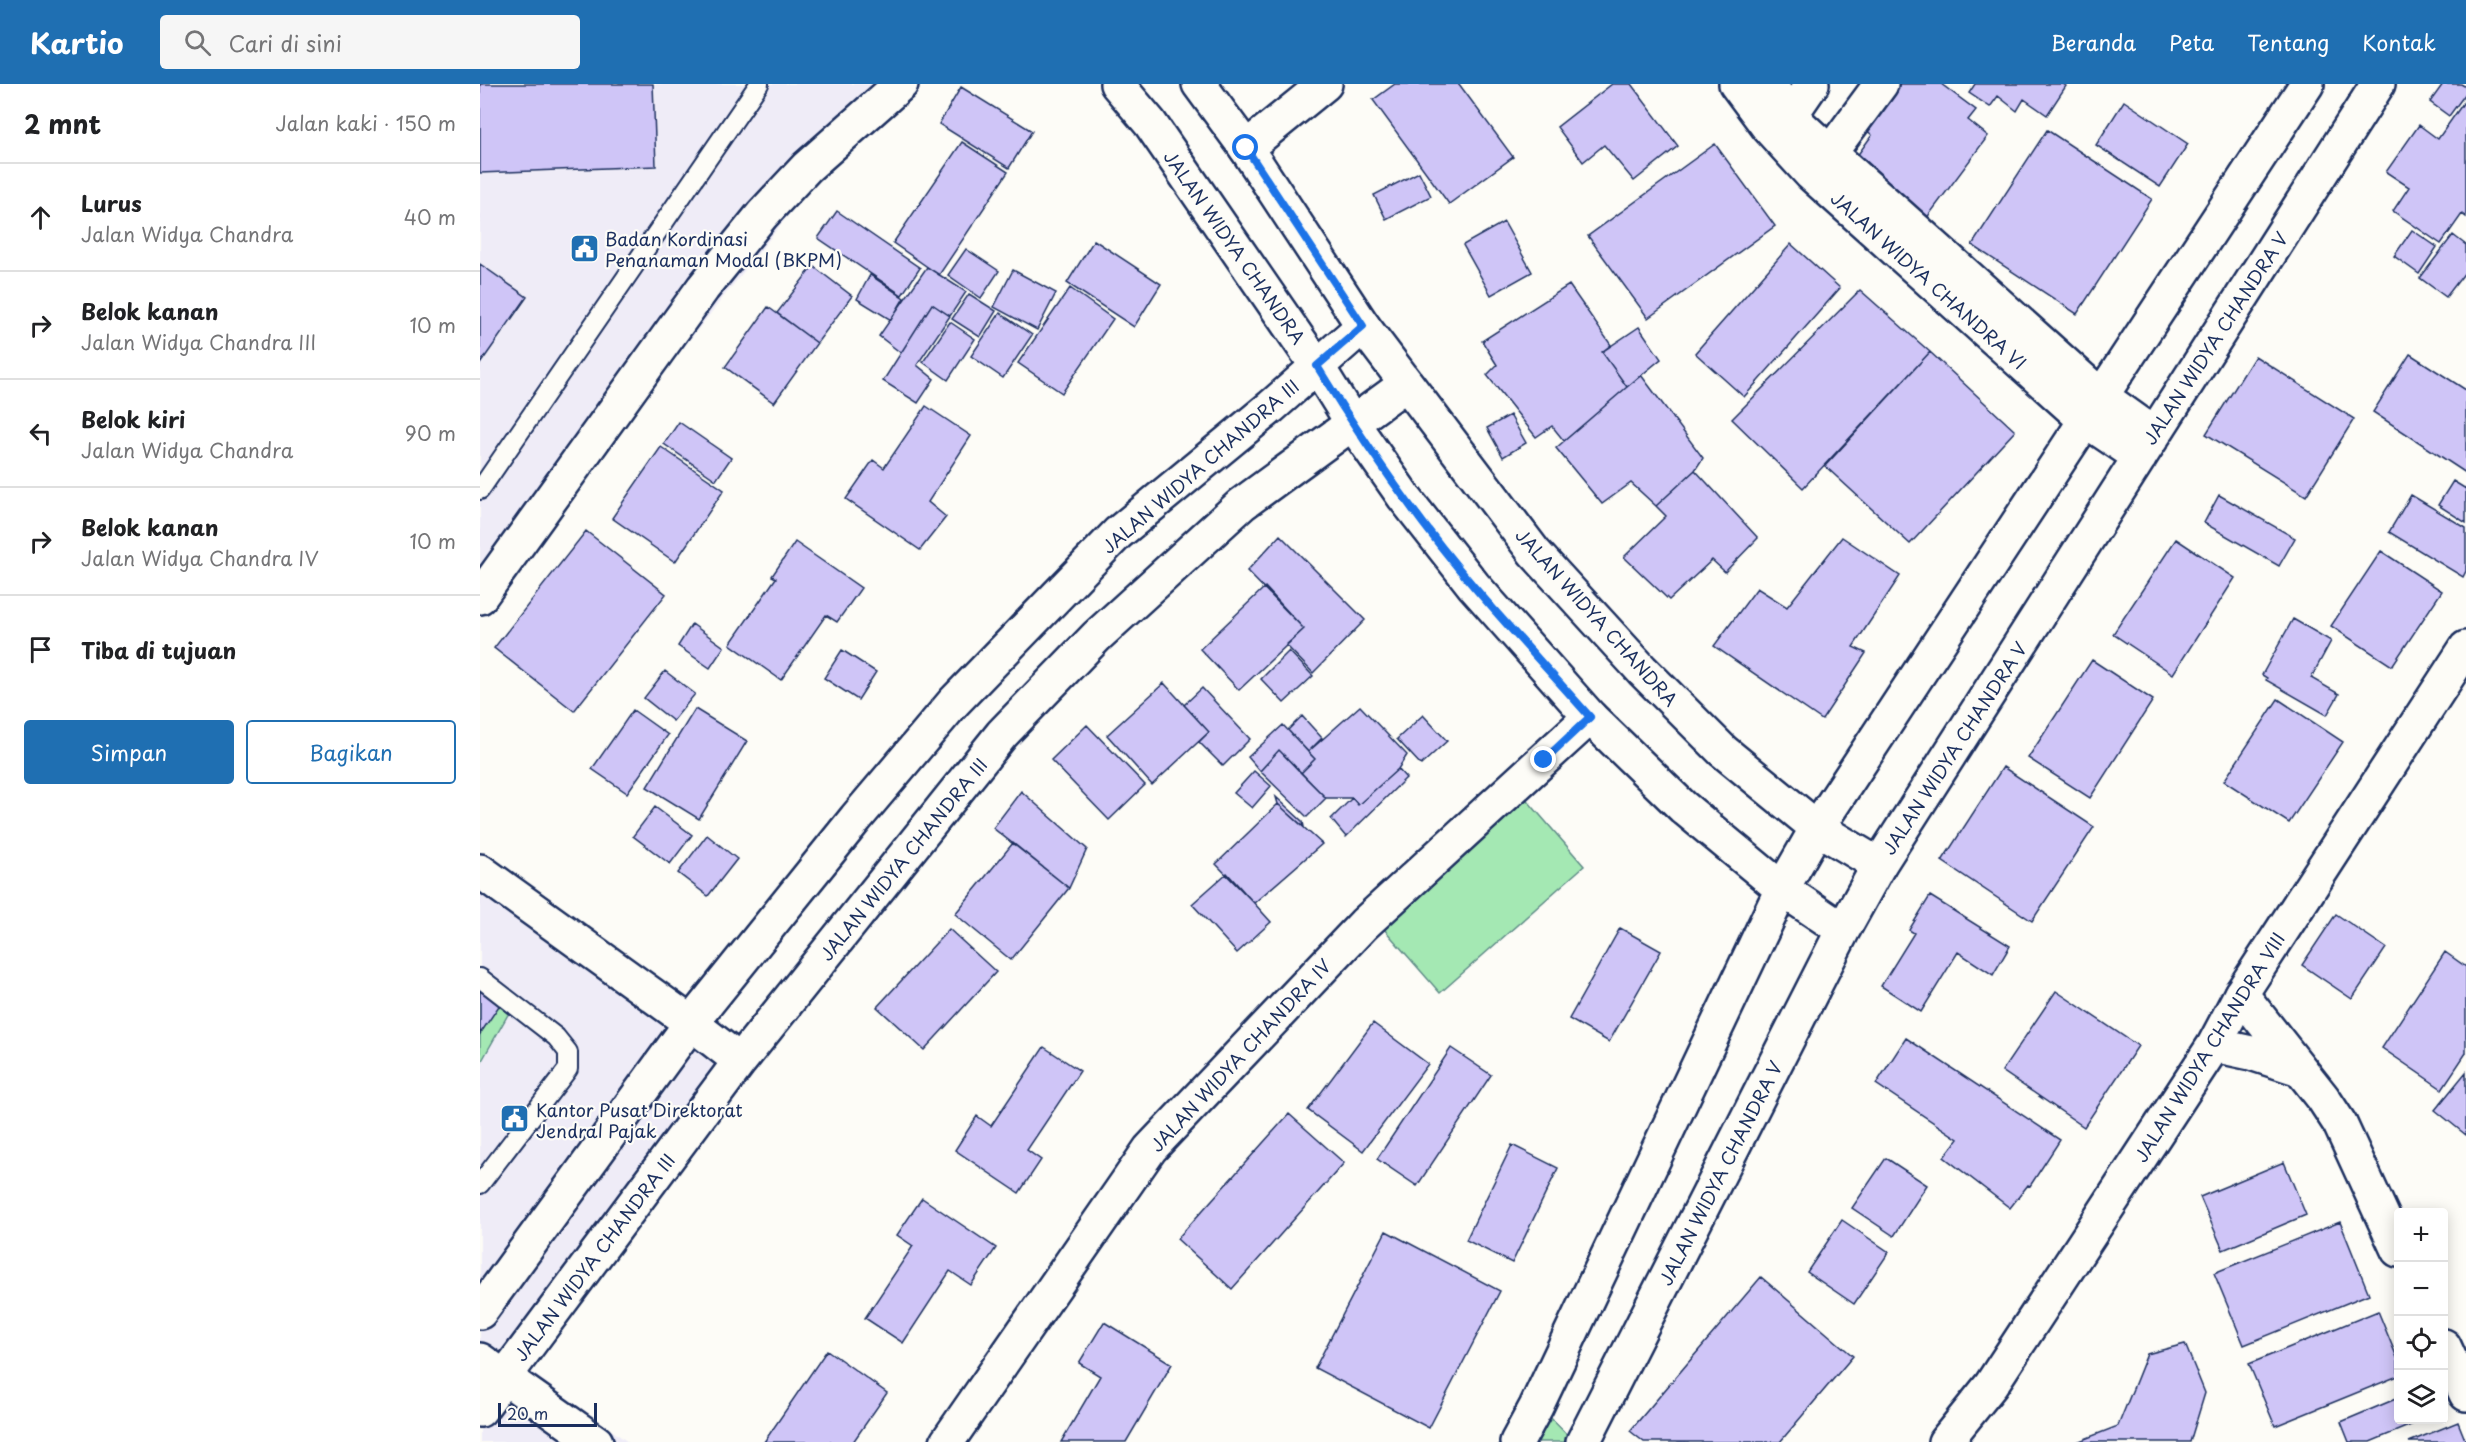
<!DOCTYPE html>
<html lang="id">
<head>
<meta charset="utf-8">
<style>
  :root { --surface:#fff; --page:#f6f6f6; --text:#202124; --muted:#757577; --line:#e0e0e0; --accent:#1f6fb2 }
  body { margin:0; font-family:"Playpen Sans",sans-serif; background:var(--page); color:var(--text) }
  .controls { position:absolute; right:18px; bottom:18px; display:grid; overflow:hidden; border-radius:6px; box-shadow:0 3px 15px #0003 }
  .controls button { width:54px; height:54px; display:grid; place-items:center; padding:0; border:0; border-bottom:2px solid var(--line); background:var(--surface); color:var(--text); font:30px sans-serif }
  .scale { position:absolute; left:18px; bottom:15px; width:99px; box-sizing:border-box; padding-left:6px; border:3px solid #1b2f5e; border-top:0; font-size:16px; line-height:21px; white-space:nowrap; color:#1b2f5e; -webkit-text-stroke:4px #fdfcf7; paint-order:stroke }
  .stop { position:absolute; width:18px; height:18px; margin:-14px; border:4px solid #1a73e8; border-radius:50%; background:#fff }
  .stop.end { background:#1a73e8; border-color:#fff; box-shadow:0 2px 6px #0008 }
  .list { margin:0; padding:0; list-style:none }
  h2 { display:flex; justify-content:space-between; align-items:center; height:78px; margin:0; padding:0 24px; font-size:26px }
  h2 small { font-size:20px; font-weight:400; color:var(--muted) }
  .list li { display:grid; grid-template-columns:39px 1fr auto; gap:18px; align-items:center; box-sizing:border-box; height:108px; padding:0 24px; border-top:2px solid var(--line) }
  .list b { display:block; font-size:22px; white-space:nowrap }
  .list p { margin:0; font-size:20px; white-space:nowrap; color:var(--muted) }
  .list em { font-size:20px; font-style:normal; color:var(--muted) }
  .actions { display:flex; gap:12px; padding:18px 24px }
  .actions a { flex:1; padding:14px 0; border:2px solid var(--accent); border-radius:6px; text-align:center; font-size:21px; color:var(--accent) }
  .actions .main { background:var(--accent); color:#fff }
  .icon { flex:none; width:33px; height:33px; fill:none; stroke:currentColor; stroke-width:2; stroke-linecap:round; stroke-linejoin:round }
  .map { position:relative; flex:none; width:1986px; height:1358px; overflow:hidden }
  header { display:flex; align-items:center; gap:36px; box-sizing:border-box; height:84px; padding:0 30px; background:var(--accent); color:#fff }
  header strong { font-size:28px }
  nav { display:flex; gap:33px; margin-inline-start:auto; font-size:21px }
  .search { width:420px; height:54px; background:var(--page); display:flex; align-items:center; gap:15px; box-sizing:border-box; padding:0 21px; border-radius:6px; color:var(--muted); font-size:22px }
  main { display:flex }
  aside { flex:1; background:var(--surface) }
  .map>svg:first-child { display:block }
  .built { fill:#efecf7 }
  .green { fill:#a4e8b3; stroke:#608c88; stroke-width:1.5 }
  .building { fill:#cfc5f7; stroke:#1b2f5e; stroke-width:1.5 }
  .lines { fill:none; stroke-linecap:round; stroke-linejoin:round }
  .lane-casing { stroke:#1b2f5e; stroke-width:22 }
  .street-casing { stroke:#1b2f5e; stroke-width:38 }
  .secondary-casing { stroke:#1b2f5e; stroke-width:38 }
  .lane { stroke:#fdfcf7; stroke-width:18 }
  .street { stroke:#fdfcf7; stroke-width:33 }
  .secondary { stroke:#fdfcf7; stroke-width:33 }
  .route { stroke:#1a73e8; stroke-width:8 }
  .labels { text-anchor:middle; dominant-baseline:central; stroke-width:4.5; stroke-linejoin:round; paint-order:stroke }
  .poi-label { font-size:18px; fill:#1b2f5e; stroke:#fdfcf7; text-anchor:start }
  .street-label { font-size:18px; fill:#1b2f5e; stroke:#fdfcf7 }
</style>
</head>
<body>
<header>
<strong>Kartio</strong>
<div class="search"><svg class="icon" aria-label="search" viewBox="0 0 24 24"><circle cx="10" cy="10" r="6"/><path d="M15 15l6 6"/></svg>Cari di sini</div>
<nav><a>Beranda</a><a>Peta</a><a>Tentang</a><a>Kontak</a></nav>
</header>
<main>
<aside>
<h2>2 mnt<small>Jalan kaki · 150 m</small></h2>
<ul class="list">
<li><svg class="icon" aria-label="ahead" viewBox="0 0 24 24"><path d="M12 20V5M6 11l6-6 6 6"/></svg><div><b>Lurus</b><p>Jalan Widya Chandra</p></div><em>40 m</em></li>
<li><svg class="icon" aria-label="right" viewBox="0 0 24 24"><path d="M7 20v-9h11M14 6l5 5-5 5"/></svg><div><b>Belok kanan</b><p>Jalan Widya Chandra III</p></div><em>10 m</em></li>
<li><svg class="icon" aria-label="left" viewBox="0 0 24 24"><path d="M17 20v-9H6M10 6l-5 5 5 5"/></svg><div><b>Belok kiri</b><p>Jalan Widya Chandra</p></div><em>90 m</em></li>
<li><svg class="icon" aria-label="right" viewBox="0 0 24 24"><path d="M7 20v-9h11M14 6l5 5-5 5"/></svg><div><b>Belok kanan</b><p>Jalan Widya Chandra IV</p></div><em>10 m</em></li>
<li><svg class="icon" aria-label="arrive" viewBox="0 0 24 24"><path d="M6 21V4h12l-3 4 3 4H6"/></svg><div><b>Tiba di tujuan</b></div></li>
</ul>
<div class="actions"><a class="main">Simpan</a><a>Bagikan</a></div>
</aside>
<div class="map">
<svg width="1986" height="1358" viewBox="0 0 1986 1358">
  <rect width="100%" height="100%" fill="#fdfcf7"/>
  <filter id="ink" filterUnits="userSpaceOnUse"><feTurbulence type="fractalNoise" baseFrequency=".0167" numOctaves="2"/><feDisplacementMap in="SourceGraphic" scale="12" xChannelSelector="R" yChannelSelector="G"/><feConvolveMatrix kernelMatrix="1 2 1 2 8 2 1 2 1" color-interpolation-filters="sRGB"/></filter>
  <g filter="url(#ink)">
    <!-- built -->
    <path class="built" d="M0,0H412L0,521Z
      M0,776L255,956L32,1274L148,1358H0Z"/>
    <!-- green -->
    <path class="green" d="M1041,709L1104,782L960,909L897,837Z
      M0,904L30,927L0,980Z
      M1065,1328L1094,1358H1039Z"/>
    <!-- building -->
    <path class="building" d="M0,0H173L176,82L0,89Z
      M915,0H979L1033,73L969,120L893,16Z
      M1132,0H1151L1198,62L1154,97L1124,61L1103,78L1077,43Z
      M1414,0H1461L1496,26L1488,36L1508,52L1446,135L1374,76L1392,51L1381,41Z
      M1495,0H1583L1586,2L1567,31L1544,15L1537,27L1518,12L1510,23L1489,9Z
      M1963,0H1981L1986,3V9L1969,32L1950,18Z
      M481,3L552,47L529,84L459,40Z
      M1986,15V133L1982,130L1961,160L1913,127L1929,103L1906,88L1939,41L1958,55Z
      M1644,17L1708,60L1680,103L1616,61Z
      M1567,46L1672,115L1597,230L1492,161Z
      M482,58L528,88L459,191L413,159Z
      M1235,60L1295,142L1168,234L1108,152Z
      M939,88L951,112L906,135L894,111Z
      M357,127L440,184L422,211L338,154Z
      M1024,138L1052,188L1011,211L983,161Z
      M1932,146L1957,163L1939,190L1914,172Z
      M1973,151L1986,161V187L1966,213L1940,194Z
      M614,156L681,200L654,243L587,199Z
      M1311,160L1360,204L1264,313L1215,269Z
      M486,165L519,187L501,214L468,191Z
      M0,180L47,213L0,280Z
      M333,182L372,212L337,259L297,229Z
      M447,183L486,208L470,232L452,220L421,269L399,252Z
      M533,186L576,209L557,246L514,223Z
      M390,191L424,214L411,236L377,215Z
      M1089,201L1131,261L1122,268L1147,303L1084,357L1072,342L1056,353L1007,291L1017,281L1002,257Z
      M590,204L633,235L582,309L538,279Z
      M1380,206L1450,268L1323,404L1252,335Z
      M489,210L516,227L500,253L472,235Z
      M452,220L470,232L437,281L454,295L438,319L403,297Z
      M288,223L337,259L294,319L245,283Z
      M520,229L552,251L523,294L491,272Z
      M470,238L495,255L468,296L443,278Z
      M1159,243L1181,275L1147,303L1122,268Z
      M1450,268L1535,347L1430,460L1345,382Z
      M1930,270L1986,306V389L1893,328Z
      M1775,272L1874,335L1826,412L1726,350Z
      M1161,291L1223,374L1215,386L1176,422L1151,399L1122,420L1076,364Z
      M446,322L491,352L448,418L466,433L440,466L366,415L393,376L404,384Z
      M1030,331L1046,359L1023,373L1007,344Z
      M199,338L251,374L236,396L184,360Z
      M181,363L244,406L195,478L132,434Z
      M1215,386L1278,454L1245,488L1232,476L1189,516L1144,473L1186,432L1176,422Z
      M1973,397L1986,405V439L1958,421Z
      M1739,411L1815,454L1799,482L1724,439Z
      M1931,411L1986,444V487L1983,493L1909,448Z
      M106,447L186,510L94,627L14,564Z
      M800,451L885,536L833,589L806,561L824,545L767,487Z
      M1362,453L1420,492L1373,563L1386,569L1342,636L1234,562L1277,504L1307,523Z
      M1696,455L1755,494L1693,590L1633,550Z
      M315,458L381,504L357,538L346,531L301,596L250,560L296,494L292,492Z
      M1901,467L1962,507L1912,582L1851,542Z
      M785,503L824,545L759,606L720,565Z
      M1813,535L1851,557L1831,594L1859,610L1847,631L1786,596L1787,594L1782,591Z
      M212,540L244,563L230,584L198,562Z
      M362,566L396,588L378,616L344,594Z
      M809,567L833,592L804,619L781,595Z
      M1612,576L1673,616L1610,714L1548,674Z
      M185,587L215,610L193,637L164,614Z
      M684,599L729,648L672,701L627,651Z
      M722,604L770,655L743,682L719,658L729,648L704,621Z
      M1798,615L1863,658L1809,739L1744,697Z
      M880,622L927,671L918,685L878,721L872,714H846L821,689L835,675L828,668Z
      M215,625L267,657L219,735L167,703Z
      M153,626L188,651L147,709L112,685Z
      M943,631L967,657L941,681L917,655Z
      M822,632L842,654L828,668L808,646Z
      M607,641L665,701L629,736L571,676Z
      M803,641L835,675L821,689L799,666L780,687L768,673Z
      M799,666L846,714L827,733L780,687Z
      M1523,683L1614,743L1552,837L1462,777Z
      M918,685L926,694L866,753L851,735L872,714L878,721Z
      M774,687L791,702L772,724L754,709Z
      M541,707L607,765L589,804L513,744Z
      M796,713L823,738L824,743L798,720Z
      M798,720L842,760L774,819L736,780Z
      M175,723L212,751L190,780L153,752Z
      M227,751L257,775L228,812L198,789Z
      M533,759L589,804L531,876L475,830Z
      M747,789L791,838L757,869L712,820Z
      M1450,812L1530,862L1513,891L1478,868L1441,928L1401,902L1434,849L1429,846Z
      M1856,830L1906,864L1872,915L1822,881Z
      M1140,844L1181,867L1129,958L1089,935Z
      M469,845L516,888L444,966L397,923Z
      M1965,868L1986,883V969L1962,1005L1902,964Z
      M0,905L21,919L0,950Z
      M1576,907L1658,962L1604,1043L1522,987Z
      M893,939L948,980L883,1067L828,1026Z
      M1426,954L1580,1056L1550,1102L1548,1101L1530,1124L1464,1073L1478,1055L1396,1000Z
      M564,963L600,987L547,1066L561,1076L539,1109L475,1066L497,1032L511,1042Z
      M971,964L1011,991L937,1102L897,1075Z
      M1986,988V1051L1955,1026Z
      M809,1030L864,1079L752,1205L697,1155Z
      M1032,1061L1078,1084L1032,1179L986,1156Z
      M1406,1074L1447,1101L1414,1152L1372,1124Z
      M1804,1078L1826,1131L1743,1166L1720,1113Z
      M442,1114L516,1164L491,1201L470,1187L423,1259L385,1234L433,1162L417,1151Z
      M1362,1136L1409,1168L1374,1220L1327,1188Z
      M1860,1138L1889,1210L1764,1261L1734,1189Z
      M906,1147L1020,1207L949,1344L835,1284Z
      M1281,1193L1373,1272L1300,1358H1164L1150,1347Z
      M1898,1227L1918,1276V1292L1795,1342L1769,1280Z
      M624,1238L692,1280L646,1358H581L620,1292L599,1279Z
      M1705,1260L1725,1309L1710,1358H1597L1638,1342L1667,1270Z
      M347,1266L407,1309L373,1358H284Z
      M1918,1314V1336H1943L1890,1358H1869L1861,1338Z
      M1978,1338L1986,1358H1929Z"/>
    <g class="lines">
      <defs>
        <path id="lane" d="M0,406L279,0
          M0,894L76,953L88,968V985L0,1100"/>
        <path id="street" d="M1256,0L1288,43L1331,90L1605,336L1660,373
          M1289,0L1310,32L1350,69L1621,312L1674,350
          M1310,32L1332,0
          M766,64L845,0
          M1350,69L1401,0
          M0,513L223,204L282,131L327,83L421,0
          M1337,744L1827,0
          M1399,781L1898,0
          M0,787L211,939L260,977
          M1761,910L1986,564
          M0,1228L211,939L376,734L474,618L638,449L791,323L883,242
          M0,1276L116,1358
          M0,1326L260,977L522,650L617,552L762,420L926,300
          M467,1358L670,1065L884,840L1110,633"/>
        <path id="secondary" d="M637,0L670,39L837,282L873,340L924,413L994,502L1110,633L1203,723L1302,805L1363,846
          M719,0L766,64L883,242L1054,468L1162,586L1243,667L1337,744L1399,781L1363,846L1103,1358
          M1734,961L1771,969L1820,985
          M1964,1262L1986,1310
          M1037,1358L1056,1323L1302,805L1337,744
          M1465,1358L1511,1301L1734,961L1761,910L1843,1014L1860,1040L1918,1166"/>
      </defs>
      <!-- lane casing -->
      <use href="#lane" class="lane-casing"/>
      <!-- street casing -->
      <use href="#street" class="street-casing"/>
      <!-- secondary casing -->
      <use href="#secondary" class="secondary-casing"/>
      <!-- lane -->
      <use href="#lane" class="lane"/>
      <!-- street -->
      <use href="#street" class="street"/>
      <!-- secondary -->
      <use href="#secondary" class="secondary"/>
    </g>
  </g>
  <g class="lines" filter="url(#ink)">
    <!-- route -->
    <path class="route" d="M766,64L883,242L837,282C884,359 936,435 995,504C1032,547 1072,590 1110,633L1064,676"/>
  </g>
  <!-- icons -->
  <defs>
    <symbol id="civic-square" viewBox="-11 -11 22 22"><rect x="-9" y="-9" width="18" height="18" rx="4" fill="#1f6fb2" stroke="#fdfcf7"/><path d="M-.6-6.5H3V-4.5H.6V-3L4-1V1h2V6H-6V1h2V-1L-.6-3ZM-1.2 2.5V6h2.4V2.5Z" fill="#fff"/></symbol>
  </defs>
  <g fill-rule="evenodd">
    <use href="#civic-square" x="88" y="148" width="33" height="33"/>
    <use href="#civic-square" x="18" y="1018" width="33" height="33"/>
  </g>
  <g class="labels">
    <!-- poi labels -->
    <g class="poi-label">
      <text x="125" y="154">Badan Kordinasi<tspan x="125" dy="21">Penanaman Modal (BKPM)</tspan></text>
      <text x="56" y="1025">Kantor Pusat Direktorat<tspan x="56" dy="21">Jendral Pajak</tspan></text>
    </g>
    <!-- street labels -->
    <g class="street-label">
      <text transform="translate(755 163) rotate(55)">JALAN WIDYA CHANDRA</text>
      <text transform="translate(1449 196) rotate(42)">JALAN WIDYA CHANDRA VI</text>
      <text transform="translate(1735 254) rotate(-57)">JALAN WIDYA CHANDRA V</text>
      <text transform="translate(720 382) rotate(-41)">JALAN WIDYA CHANDRA III</text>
      <text transform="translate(1117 533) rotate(48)">JALAN WIDYA CHANDRA</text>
      <text transform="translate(1474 664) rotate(-57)">JALAN WIDYA CHANDRA V</text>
      <text transform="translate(423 775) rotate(-51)">JALAN WIDYA CHANDRA III</text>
      <text transform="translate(1729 963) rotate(-58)">JALAN WIDYA CHANDRA VIII</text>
      <text transform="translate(760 971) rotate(-47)">JALAN WIDYA CHANDRA IV</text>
      <text transform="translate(1240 1089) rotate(-63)">JALAN WIDYA CHANDRA V</text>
      <text transform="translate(114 1173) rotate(-53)">JALAN WIDYA CHANDRA III</text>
    </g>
  </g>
</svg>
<div class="controls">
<button>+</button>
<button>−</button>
<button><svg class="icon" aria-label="locate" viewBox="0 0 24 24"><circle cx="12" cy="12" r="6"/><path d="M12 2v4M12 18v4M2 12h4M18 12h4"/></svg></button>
<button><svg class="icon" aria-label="layers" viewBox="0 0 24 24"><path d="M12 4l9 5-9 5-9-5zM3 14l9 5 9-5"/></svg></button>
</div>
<div class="scale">20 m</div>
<div class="stop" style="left:766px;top:64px"></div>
<div class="stop end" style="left:1064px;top:676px"></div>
</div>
</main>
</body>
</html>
